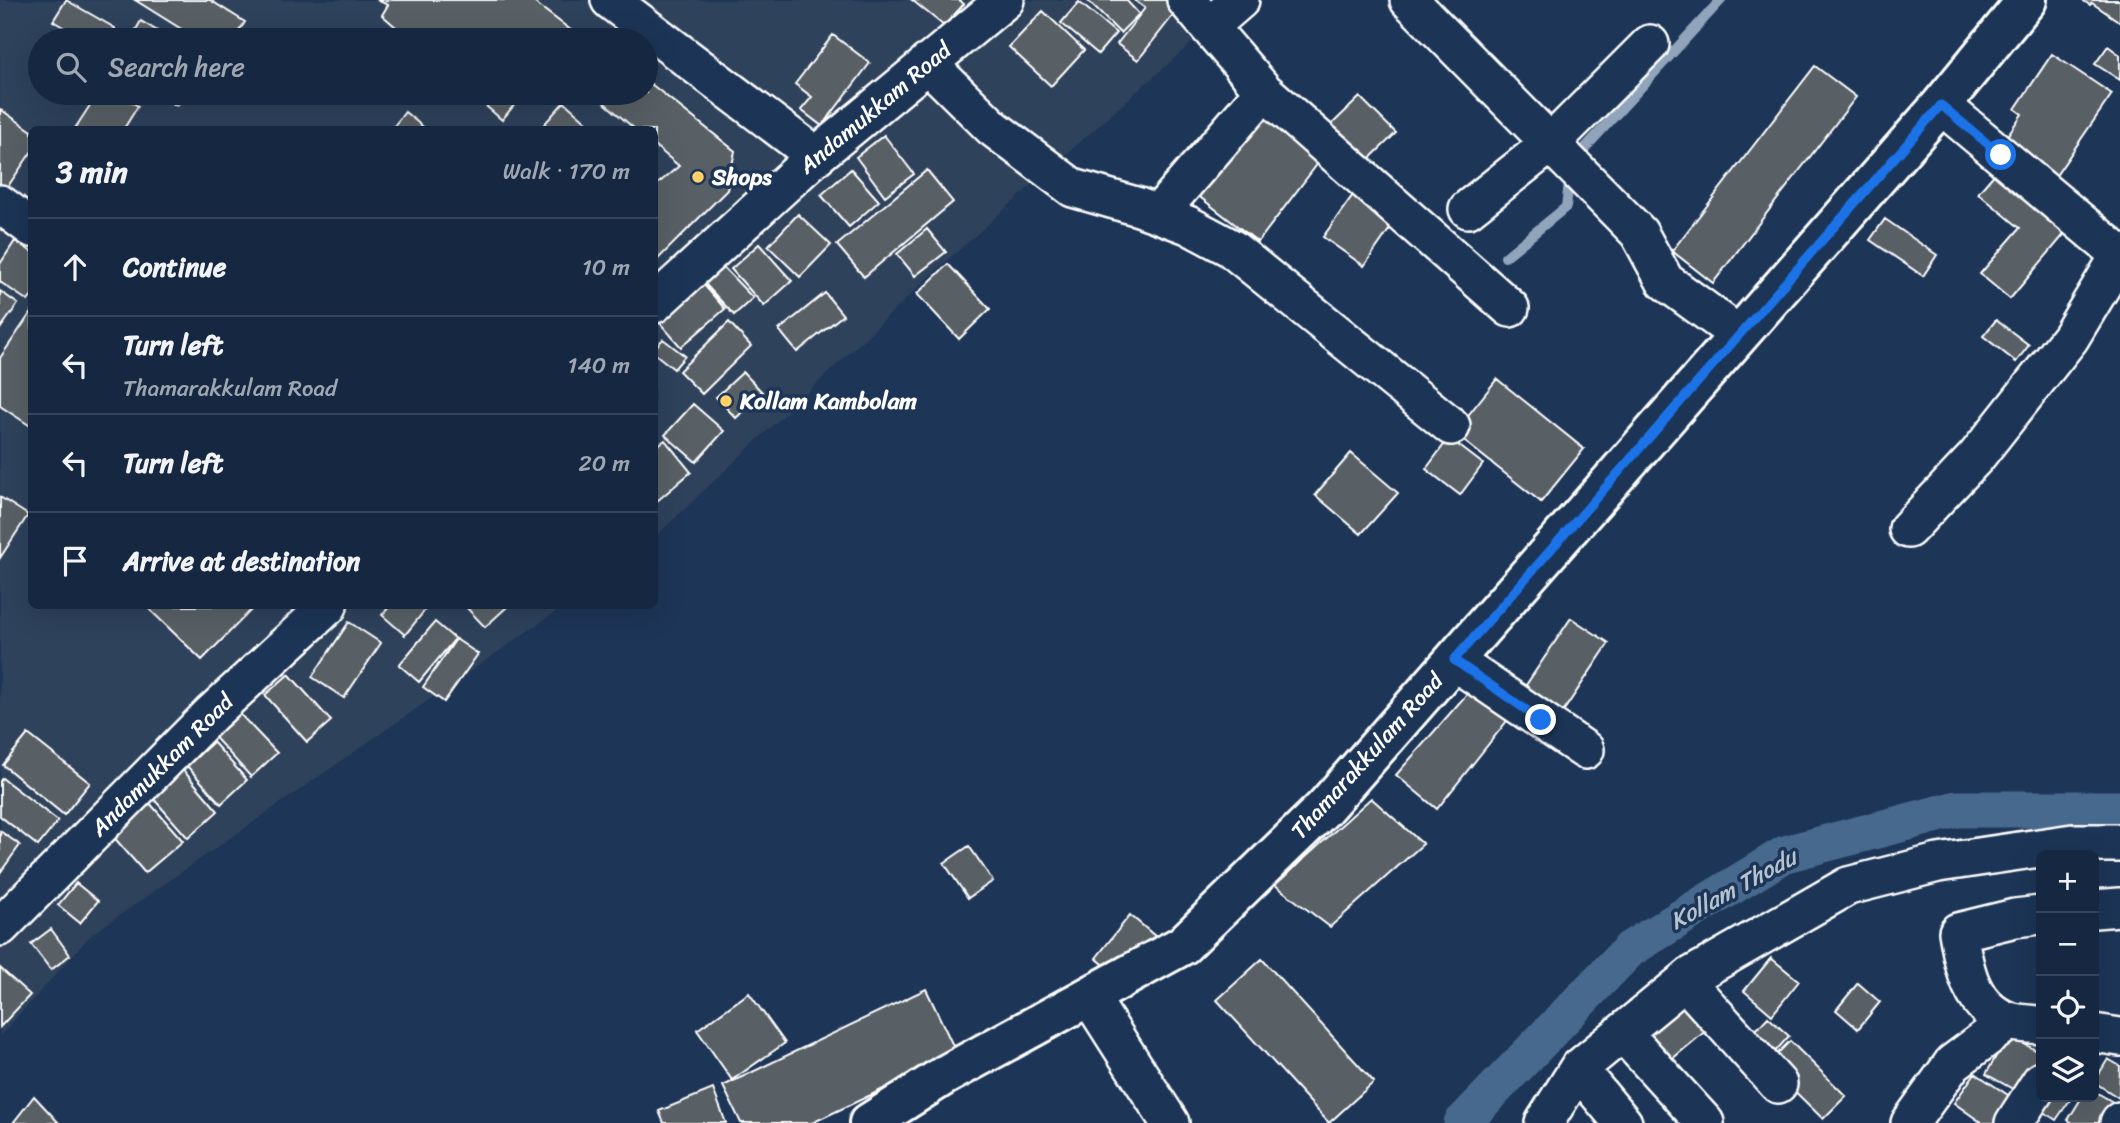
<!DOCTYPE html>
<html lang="en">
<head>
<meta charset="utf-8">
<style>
  :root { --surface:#162841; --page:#1f3048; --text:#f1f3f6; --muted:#9ea6b1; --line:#35445a }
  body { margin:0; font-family:Sriracha,sans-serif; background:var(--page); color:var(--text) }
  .controls { position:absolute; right:21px; bottom:21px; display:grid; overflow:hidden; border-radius:10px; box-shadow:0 7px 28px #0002 }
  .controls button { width:63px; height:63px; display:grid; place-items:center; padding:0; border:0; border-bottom:2px solid var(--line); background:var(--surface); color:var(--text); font:35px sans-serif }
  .stop { position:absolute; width:21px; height:21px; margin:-16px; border:5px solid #1a73e8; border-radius:50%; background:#fff }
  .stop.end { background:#1a73e8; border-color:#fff; box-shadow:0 2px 7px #0008 }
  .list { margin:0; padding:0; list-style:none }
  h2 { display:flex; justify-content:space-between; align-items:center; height:91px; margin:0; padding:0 28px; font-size:30px }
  h2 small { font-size:23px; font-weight:400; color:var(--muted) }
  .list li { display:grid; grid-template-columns:46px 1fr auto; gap:21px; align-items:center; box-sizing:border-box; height:98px; padding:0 28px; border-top:2px solid var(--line) }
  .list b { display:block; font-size:26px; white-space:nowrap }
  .list p { margin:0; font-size:23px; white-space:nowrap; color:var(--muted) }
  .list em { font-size:23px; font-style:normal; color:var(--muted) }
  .icon { flex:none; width:38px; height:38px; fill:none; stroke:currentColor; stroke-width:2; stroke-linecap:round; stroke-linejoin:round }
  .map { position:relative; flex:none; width:2120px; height:1123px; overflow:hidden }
  .search { position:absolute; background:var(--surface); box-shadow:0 7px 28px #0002; left:28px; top:28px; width:630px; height:77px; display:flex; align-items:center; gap:18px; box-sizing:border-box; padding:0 24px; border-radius:38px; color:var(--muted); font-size:26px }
  .panel { position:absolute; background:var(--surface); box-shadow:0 7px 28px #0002; left:28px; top:126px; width:630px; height:483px; border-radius:10px }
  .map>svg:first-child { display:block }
  .built { fill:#2f425b; fill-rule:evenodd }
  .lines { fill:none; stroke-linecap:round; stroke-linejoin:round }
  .stream { stroke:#90a5bb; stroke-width:10 }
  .canal { stroke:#46698d; stroke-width:37 }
  .building { fill:#596065; stroke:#fff; stroke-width:2 }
  .minor-casing { stroke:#fff; stroke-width:42 }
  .major-casing { stroke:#fff; stroke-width:44 }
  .minor { stroke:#1d3557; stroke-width:37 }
  .major { stroke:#1d3557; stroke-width:38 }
  .route { stroke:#1a73e8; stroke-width:9 }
  .poi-dot { fill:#ffd166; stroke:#1d3557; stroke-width:2.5 }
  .labels { text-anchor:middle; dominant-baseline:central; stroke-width:7; stroke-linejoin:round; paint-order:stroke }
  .street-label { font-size:23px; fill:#fff; stroke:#1d3557 }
  .poi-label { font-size:23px; font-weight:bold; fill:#fff; stroke:#1d3557; text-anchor:start }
  .water-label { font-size:24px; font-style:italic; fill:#b5c3d1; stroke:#1d3557 }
</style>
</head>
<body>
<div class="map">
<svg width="2120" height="1123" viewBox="0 0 2120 1123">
  <rect width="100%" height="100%" fill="#1d3557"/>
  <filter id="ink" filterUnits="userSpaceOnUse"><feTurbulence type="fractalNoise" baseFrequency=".0143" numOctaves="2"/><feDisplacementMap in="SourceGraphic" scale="14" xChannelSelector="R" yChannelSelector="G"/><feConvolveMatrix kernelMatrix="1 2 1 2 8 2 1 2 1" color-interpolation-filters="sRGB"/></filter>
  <g filter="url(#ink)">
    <!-- built -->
    <path class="built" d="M0,0H1240L942,265L655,537L654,130H32V606H564L91,935L0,1036ZM40,40H646V93H40Z"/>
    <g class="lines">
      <!-- stream -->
      <path class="stream" d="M1575,159L1721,0
        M1505,257L1566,207L1570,174"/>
      <!-- canal -->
      <path class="canal" d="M1462,1123L1630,949L1785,854L1957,809H2120"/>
    </g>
    <!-- building -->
    <path class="building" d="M66,0L115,28L108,40H85L53,21Z
      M135,0H210L245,22L233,40H199Z
      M377,0H531L572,31L565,40H411L382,15L388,5Z
      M912,0H959L964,4L944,26Z
      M1087,0H1126L1139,14L1120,33Z
      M1134,0H1185L1138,60L1117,44L1145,8Z
      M2082,0H2120V22L2092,3L2090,5Z
      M1079,2L1116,33L1098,54L1061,23Z
      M1043,11L1084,50L1051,86L1009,47Z
      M141,21L159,32L154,40H130Z
      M833,35L870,63L822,126L801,110L812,97L795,84Z
      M2108,46L2120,55V80L2095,64Z
      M2052,54L2112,94L2055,177L2003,142L2022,114L2015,109Z
      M1815,66L1856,97L1713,283L1672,251Z
      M646,80L735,151L727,190L654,263V187L679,166L654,145V130H636L593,93H646Z
      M98,93H117L138,106L123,130H74Z
      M156,93H186L177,106Z
      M471,93H524L502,120Z
      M1360,97L1396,133L1365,163L1329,127Z
      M564,102L596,130H539Z
      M1256,107L1322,158L1258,242L1192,191Z
      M0,109L32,131V151L4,192L0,189Z
      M405,112L427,130H391Z
      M884,135L914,174L885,196L856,157Z
      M851,169L879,201L849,227L821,195Z
      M927,170L953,202L864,277L837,245Z
      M1997,171L2067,231L2010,299L1980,274L2020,228L1978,193Z
      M1355,192L1396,220L1364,266L1323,237Z
      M798,214L831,245L800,277L768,246Z
      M1885,219L1937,255L1923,276L1870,240Z
      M927,229L946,252L915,276L897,254Z
      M15,241L32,252V296L28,301L0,282V264Z
      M759,244L792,281L764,306L731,269Z
      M948,264L990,309L959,339L917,294Z
      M723,267L753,298L734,315L705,284Z
      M704,285L725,309L681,347L660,323Z
      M0,291L18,304L0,329Z
      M825,293L843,315L797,352L779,330Z
      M32,311V427L0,406V358Z
      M1996,320L2029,345L2016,362L1983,336Z
      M729,322L751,346L702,394L679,371Z
      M663,339L685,356L674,369L654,353V349Z
      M743,372L763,393L736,418L716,397Z
      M1497,379L1584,449L1541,502L1454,433Z
      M693,404L724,431L696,462L665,435Z
      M1449,438L1483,464L1460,495L1426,469Z
      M665,440L691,472L656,502L654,448Z
      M1351,453L1398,493L1361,534L1315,495Z
      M0,497L28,515L0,558Z
      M146,606H255L202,660Z
      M390,606H422L426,609L405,635L382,615Z
      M465,606H508L485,627Z
      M1571,618L1609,643L1554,725L1516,700Z
      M349,622L381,643L344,698L312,677Z
      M435,622L455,639L419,682L399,665Z
      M456,639L478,654L444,702L423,687Z
      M1488,670L1514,712L1437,809L1396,775Z
      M289,674L331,721L307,742L265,695Z
      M235,709L277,753L251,777L210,732Z
      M28,734L90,783L64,815L3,765Z
      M213,742L247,780L221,804L187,766Z
      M183,770L218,811L188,838L152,797Z
      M2,778L58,821L38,846L0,816V781Z
      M1371,798L1423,844L1330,927L1275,885Z
      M148,801L183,841L145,873L111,834Z
      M0,831L20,845L0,873Z
      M969,846L993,881L968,898L944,863Z
      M76,883L98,901L80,923L58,905Z
      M1130,915L1156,937L1122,980L1096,958Z
      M51,929L70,955L51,970L31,944Z
      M1771,958L1799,981L1772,1015L1744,991Z
      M1262,959L1374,1082L1329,1123L1217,1000Z
      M0,968L30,995L0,1027Z
      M1858,983L1880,1002L1858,1029L1836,1010Z
      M926,989L957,1054L812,1123H741L723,1086Z
      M1687,991L1714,1024L1660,1069L1633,1036Z
      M749,993L785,1043L732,1080L697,1030Z
      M1768,1017L1789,1036L1766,1062L1744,1043Z
      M2008,1035L2041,1053L2020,1093L1986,1074Z
      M1790,1041L1846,1096L1823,1119L1767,1064Z
      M2108,1059L2120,1066L2119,1098L2094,1082Z
      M1975,1073L2014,1099L1997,1123H1982L1954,1103Z
      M713,1089L726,1123H664L659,1111Z
      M2094,1091L2113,1102L2101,1123H2073L2068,1120L2082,1097H2094Z
      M34,1096L59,1123H13Z
      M2041,1097H2072L2056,1120L2033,1105Z"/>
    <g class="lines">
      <defs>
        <path id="minor" d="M610,0L816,156
          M1409,0L1639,233L1665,281L1724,324
          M1209,27L1240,0
          M927,63L993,128L1073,188L1139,207L1188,225L1231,248L1451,426
          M1264,91L1510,308
          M0,204L32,228
          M1468,209L1551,143L1650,44
          M1158,214L1264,91L1186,0
          M654,304L816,156L1005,0
          M1908,529L1976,457L2070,338L2120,255L1941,105
          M1454,661L1585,750
          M2094,909L2120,907
          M2041,915L2015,918L1958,932C1964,966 1970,1008 2009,1021C2019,1024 2031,1024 2041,1025
          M0,927L211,714L328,606
          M1686,982L1778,1084
          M1089,996L1170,1123
          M1623,1033L1705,1123
          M2094,1033L2120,1037
          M1578,1069L1623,1123
          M1544,1123L1578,1069L1691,976L1848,886L1938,863L2073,843H2120
          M1910,1123L1953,1063L2009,1021
          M2014,1123L2041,1081
          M2119,1123L2120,1121"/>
        <path id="major" d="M869,1123L945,1075L1183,945L1324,808L1941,105L2027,0"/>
      </defs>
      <!-- minor casing -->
      <use href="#minor" class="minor-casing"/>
      <!-- major casing -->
      <use href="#major" class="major-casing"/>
      <!-- minor -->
      <use href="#minor" class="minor"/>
      <!-- major -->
      <use href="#major" class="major"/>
    </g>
  </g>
  <g class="lines" filter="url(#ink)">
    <!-- route -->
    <path class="route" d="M1541,720L1454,660L1941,105L2001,155"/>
  </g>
  <!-- markers -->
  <g class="poi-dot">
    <circle cx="698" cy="177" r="7"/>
    <circle cx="726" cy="401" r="7"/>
  </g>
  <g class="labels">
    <!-- street labels -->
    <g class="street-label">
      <text transform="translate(875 108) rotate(-40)">Andamukkam Road</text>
      <text transform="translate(1367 756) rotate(-48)">Thamarakkulam Road</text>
      <text transform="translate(162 765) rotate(-45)">Andamukkam Road</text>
    </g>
    <!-- poi labels -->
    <g class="poi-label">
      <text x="712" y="177">Shops</text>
      <text x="740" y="401">Kollam Kambolam</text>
    </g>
    <!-- water labels -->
    <g class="water-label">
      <text transform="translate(1733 889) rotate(-29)">Kollam Thodu</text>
    </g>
  </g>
</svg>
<div class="controls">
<button>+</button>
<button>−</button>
<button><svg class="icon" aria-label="locate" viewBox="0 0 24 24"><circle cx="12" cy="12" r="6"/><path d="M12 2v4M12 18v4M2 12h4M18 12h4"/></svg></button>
<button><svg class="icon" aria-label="layers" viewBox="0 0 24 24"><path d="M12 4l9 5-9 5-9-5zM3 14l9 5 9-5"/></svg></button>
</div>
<div class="stop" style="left:2001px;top:155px"></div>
<div class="stop end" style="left:1541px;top:720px"></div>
<div class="search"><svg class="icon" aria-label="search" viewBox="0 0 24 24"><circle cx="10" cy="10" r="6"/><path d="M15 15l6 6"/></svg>Search here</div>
<section class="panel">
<h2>3 min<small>Walk · 170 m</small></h2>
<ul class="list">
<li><svg class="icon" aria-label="ahead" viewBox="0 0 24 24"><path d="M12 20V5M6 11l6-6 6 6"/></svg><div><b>Continue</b></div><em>10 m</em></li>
<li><svg class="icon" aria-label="left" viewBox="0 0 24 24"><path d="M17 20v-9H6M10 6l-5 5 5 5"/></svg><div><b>Turn left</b><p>Thamarakkulam Road</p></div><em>140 m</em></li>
<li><svg class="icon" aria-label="left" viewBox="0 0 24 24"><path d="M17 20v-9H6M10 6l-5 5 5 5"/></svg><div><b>Turn left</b></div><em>20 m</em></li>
<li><svg class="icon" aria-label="arrive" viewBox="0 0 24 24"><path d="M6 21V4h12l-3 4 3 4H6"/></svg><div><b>Arrive at destination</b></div></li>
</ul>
</section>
</div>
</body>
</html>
